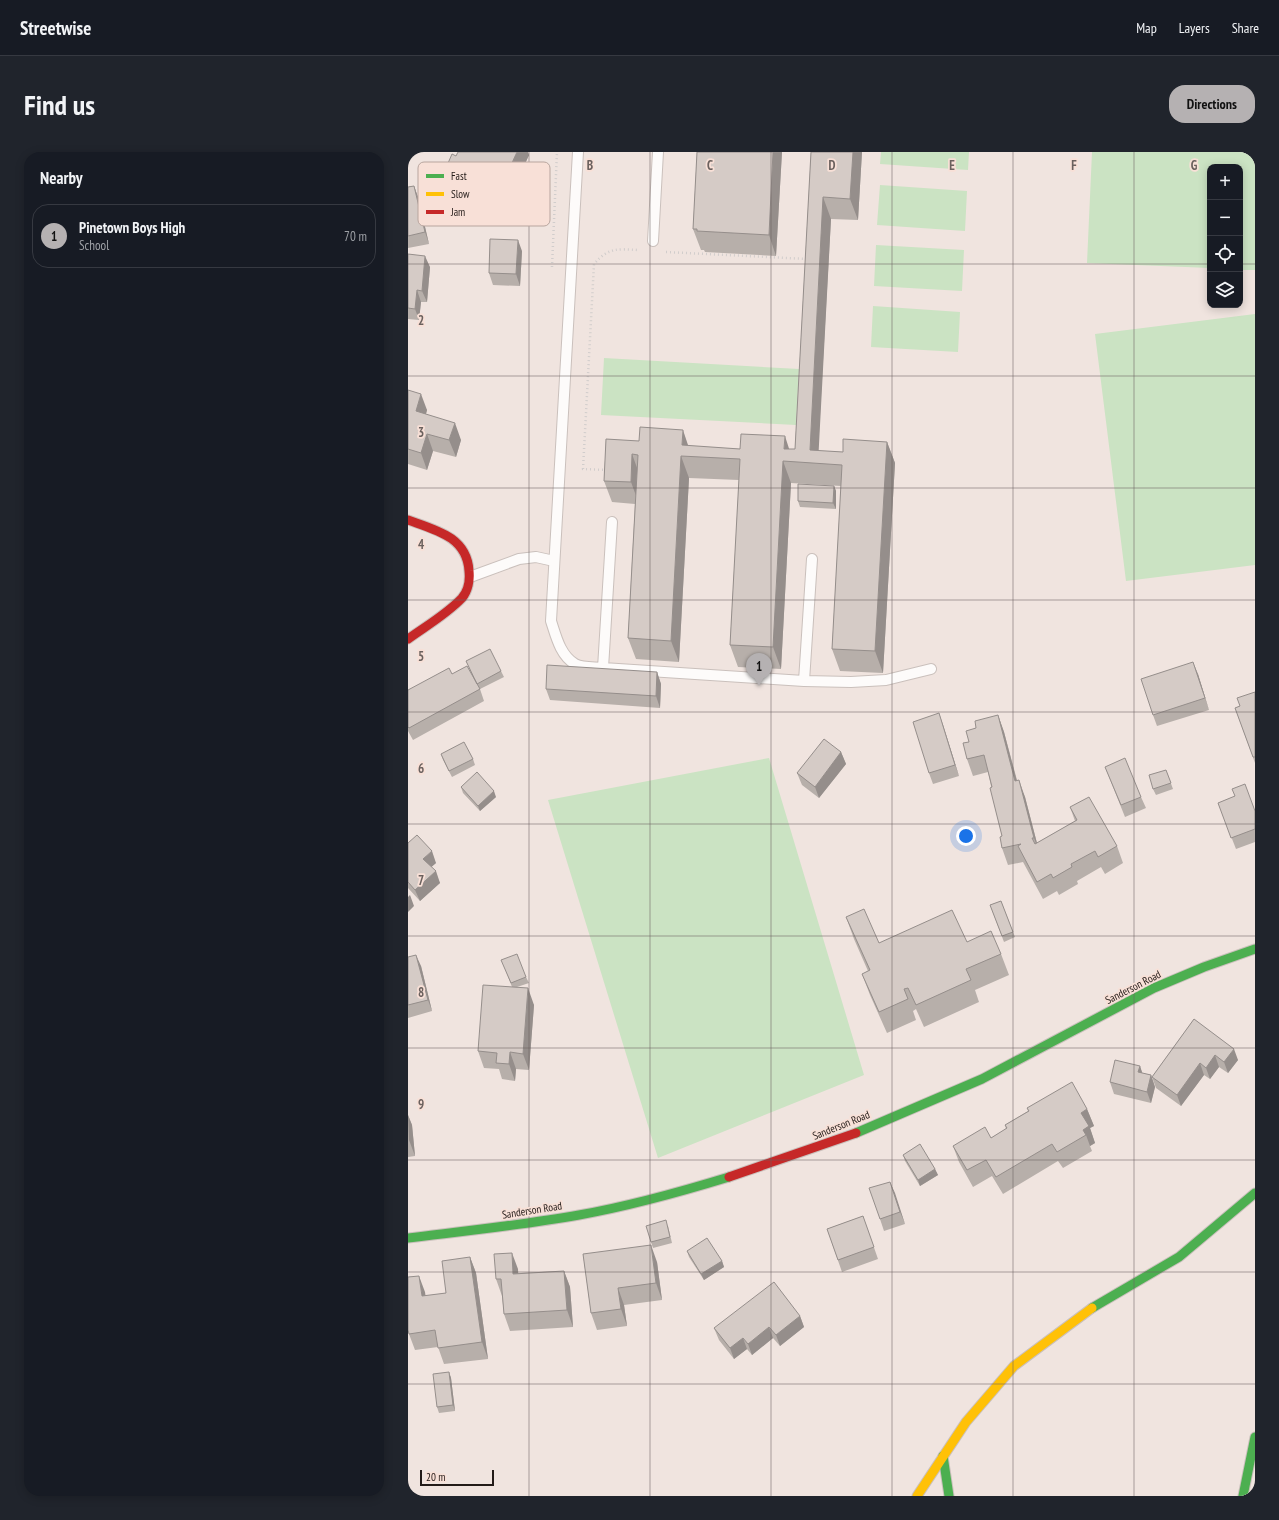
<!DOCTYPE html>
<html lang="en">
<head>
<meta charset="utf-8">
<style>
  :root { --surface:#171b24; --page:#20242c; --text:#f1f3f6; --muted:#9ea1a6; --line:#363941; --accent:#b5b1b2 }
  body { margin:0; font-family:"PT Sans Narrow",sans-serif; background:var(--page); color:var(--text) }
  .controls { position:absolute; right:12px; top:12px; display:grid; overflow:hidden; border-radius:8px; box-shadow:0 2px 10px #0003 }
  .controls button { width:36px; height:36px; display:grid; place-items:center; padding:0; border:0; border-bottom:1px solid var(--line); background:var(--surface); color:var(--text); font:20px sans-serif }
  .scale { position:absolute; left:12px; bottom:10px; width:74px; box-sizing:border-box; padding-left:4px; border:2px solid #231b18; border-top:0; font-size:11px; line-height:14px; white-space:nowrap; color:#231b18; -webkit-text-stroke:3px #f8e0d7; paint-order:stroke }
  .you { position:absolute; left:558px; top:684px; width:14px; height:14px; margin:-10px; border:3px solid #fff; border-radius:50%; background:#1a73e8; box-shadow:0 0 0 6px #1a73e833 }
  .badge { display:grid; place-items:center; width:26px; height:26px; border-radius:50%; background:var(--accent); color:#111; font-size:13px; font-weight:700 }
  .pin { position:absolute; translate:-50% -33px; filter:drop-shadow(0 1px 2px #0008) }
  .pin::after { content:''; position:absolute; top:21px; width:14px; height:12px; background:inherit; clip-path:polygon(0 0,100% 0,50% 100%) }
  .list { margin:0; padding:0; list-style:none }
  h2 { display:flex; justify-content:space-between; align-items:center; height:52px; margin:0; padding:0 16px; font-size:17px }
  h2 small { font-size:13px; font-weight:400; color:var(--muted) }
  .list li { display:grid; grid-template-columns:26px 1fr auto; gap:12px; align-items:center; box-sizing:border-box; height:64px; margin:0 8px 8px; padding:0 8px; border:1px solid var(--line); border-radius:16px }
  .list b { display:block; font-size:15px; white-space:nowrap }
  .list p { margin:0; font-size:13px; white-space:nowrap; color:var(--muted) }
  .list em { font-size:13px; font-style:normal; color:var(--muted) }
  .icon { flex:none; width:22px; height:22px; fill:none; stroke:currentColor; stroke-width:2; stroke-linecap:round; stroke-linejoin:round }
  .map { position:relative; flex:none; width:847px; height:1344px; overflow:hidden; border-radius:16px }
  header { display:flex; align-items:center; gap:24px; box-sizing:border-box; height:56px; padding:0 20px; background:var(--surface); border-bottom:1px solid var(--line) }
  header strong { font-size:19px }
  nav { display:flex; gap:22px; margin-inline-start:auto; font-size:14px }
  .intro { display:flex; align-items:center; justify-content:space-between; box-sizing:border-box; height:96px; padding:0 24px }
  h1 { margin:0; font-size:28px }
  .button { padding:10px 18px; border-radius:16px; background:var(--accent); color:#111; font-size:14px; font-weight:700 }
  main { display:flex; gap:24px; padding:0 24px }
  aside { flex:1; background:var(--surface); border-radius:16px; box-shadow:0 2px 10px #0003 }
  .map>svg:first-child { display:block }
  .green { fill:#cbe3c3 }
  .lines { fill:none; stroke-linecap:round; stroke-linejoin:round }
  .lane-casing { stroke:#cac0bc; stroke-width:12 }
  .fast-casing { stroke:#cac0bc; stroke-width:11 }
  .slow-casing { stroke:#cac0bc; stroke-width:11 }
  .jam-casing { stroke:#cac0bc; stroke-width:11 }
  .path { stroke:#d1cdcc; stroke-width:2.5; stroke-dasharray:1 3; stroke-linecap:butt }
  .lane { stroke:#fdfbfa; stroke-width:10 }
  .fast { stroke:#4caf50; stroke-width:9 }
  .slow { stroke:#ffc107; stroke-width:9 }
  .jam { stroke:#c62828; stroke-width:9 }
  .wall { fill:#b7afaa }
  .shaded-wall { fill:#958e8b }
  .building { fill:#d5cbc6; stroke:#958e8b }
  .grid { fill:none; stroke:#6b615e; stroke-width:1; stroke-opacity:0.55 }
  .labels { text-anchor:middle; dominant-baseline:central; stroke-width:3.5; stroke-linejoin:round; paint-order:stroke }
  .street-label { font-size:11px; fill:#231b18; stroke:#f8e0d7 }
  .key { fill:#f8e0d7; stroke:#b8a59e; stroke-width:1 }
  .key-label { font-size:11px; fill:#231b18 }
  .grid-label { font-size:13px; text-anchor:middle; font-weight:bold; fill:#6b615e; stroke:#f8e0d7; stroke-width:3.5; stroke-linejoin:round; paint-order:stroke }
</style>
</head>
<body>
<header>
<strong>Streetwise</strong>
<nav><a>Map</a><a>Layers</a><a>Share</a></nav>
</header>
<div class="intro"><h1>Find us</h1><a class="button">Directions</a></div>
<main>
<aside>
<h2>Nearby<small></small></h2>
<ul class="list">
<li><span class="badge">1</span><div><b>Pinetown Boys High</b><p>School</p></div><em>70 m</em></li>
</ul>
</aside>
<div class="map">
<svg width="847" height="1344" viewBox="0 0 847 1344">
  <rect width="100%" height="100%" fill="#f0e4df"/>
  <!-- green -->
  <path class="green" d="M473,0H561L560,18L472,12Z
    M684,0H847V118H832V15H802V116L679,111Z
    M472,33L559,39L557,79L469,73Z
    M468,93L556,98L554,139L466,134Z
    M465,154L552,160L550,200L463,195Z
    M847,162V413L718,429L687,182Z
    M196,206L391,217L388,273L193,263Z
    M361,606L456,923L250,1006L140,648Z"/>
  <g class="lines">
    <defs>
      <path id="lane" d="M170,0L143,469C148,484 152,503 167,512C174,516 187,515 195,516L396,529L443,530L478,528L523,517
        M245,89L250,0
        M62,425L111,407L128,405L146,409
        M195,516L204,370
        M396,529L404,407"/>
      <path id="fast" d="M448,981L574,927L746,836L796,815L847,797
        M0,1086C57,1079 115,1073 171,1063C222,1054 272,1040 321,1025
        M684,1156L771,1105L847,1041
        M535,1304L541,1344
        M835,1344L847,1285"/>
      <path id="slow" d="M509,1344L558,1270L606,1214L684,1156"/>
      <path id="jam" d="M0,368C28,378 59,385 61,419C62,428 60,439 54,446C39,462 18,474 0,487
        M321,1025L448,981"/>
    </defs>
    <!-- lane casing -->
    <use href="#lane" class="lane-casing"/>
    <!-- fast casing -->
    <use href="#fast" class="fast-casing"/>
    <!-- slow casing -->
    <use href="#slow" class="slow-casing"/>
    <!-- jam casing -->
    <use href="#jam" class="jam-casing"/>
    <!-- path -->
    <path class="path" d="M258,100L399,107
      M144,115L149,0
      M199,318L175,317L186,112C201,95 209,97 231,98"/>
    <!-- lane -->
    <use href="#lane" class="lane"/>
    <!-- fast -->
    <use href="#fast" class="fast"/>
    <!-- slow -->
    <use href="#slow" class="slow"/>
    <!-- jam -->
    <use href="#jam" class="jam"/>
  </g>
  <!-- wall -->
  <path class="wall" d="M289,0H374L368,104L297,100L296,98H293L285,77Z
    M403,0H454L450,68L423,67L410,299L435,300L479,290L487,311L475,521L432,519L424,497L433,334L383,331L373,517L330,515L322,493L331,328L281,326L271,510L228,507L220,486L227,352L204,350L196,329L198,287L280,294L332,297H387Z
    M121,3L108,31L119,50L109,73L40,42L34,25L48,4Z
    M6,34L10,45L21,92L0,96V35Z
    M114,99L112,134L85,133L81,121Z
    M0,102L22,115L19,150H13L11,168L0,167Z
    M0,238L19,258L18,262L53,288L48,305L25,299L19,318L0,312Z
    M426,334L428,339V357L392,355L390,349Z
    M58,509L93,519L96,525L72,537L76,549L5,588L0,579V538L44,522L67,529Z
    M249,520L253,532L252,556L142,548L138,537Z
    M790,522L801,558L749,574L745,563Z
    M847,540V611L827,556L832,554Z
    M531,561L535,573L551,624L525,632L521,621Z
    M590,563L596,580L609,628L617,645L629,691L667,669L662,655L709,694L715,711L697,722L693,715L669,729L670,732L651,743L649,739L635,747L615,710L600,713L594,696V684L580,620L565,624L559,607L568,576Z
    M433,600L438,612L411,646L394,633L389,621Z
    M33,602L65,607L67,613L44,625L35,608Z
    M697,615L733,645L738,656L717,665Z
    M758,618L765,637L748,643L745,637Z
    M53,635L88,645L72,659L55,641Z
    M827,644L847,659V690L828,697L810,651Z
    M0,691L28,711L23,715L32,731L12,749L0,736Z
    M593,749L607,785L596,790L582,753Z
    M438,765L471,791L559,790L593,802L601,823L567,838L571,850L516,875L508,857L505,859L508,868L479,881L462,843L454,822L460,819L446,787Z
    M0,805L13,814L24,859L0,866Z
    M96,814L118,825L121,831L109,835L126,853L121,918L108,917L107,929L94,927L91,917L76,916L70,899L104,835Z
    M786,867L830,908L820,921L811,915L802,927L796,923L773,954L748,936L744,925Z
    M732,914L734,921L743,923L747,935L743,951L706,942L702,930Z
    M619,956L679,957L686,974L682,976L687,991L682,994L684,999L655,1016L650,1009L595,1042L584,1024L565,1035L551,1010L545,994L583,986L598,977L597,973L620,959Z
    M0,963L4,973L7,1004L0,1005Z
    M495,1003L527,1017L530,1023L512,1034L497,1009Z
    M482,1030L497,1072L476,1079L472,1067Z
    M455,1064L470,1107L434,1120L419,1077Z
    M260,1074L264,1091L245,1096L243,1090Z
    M279,1099L314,1109L316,1115L296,1128L281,1105Z
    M175,1102L249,1110L254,1148L216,1153L219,1174L189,1178L183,1161Z
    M62,1105L68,1121L80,1207L36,1212L30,1195L7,1198L1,1182L17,1140V1144L38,1141Z
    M110,1117V1121L156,1119L162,1135L165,1175L102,1179L96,1162L94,1144L88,1127Z
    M392,1164L396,1175L372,1194L365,1186L344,1203L339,1197L326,1207L311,1188L306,1176Z
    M41,1220L43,1226L47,1259L31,1261L29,1255Z"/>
  <!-- shaded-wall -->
  <path class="shaded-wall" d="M109,0H120L121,3L103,43L97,26Z
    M365,0H374L368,104L361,83Z
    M445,0H454L450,68L442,47Z
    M113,33L119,50L109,73L103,56Z
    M6,34L10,45L21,92L17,80Z
    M415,45L423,67L410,311L402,298Z
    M110,88L114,99L112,134L108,122Z
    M17,104L22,115L19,150L14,139Z
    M9,138L13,150L11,168L7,157Z
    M13,242L19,258L14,276L8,259Z
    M47,271L53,288L48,305L41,288Z
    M275,278L282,299L274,293Z
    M19,282L25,299L19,318L13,301Z
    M377,284L384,306L376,297Z
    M479,290L487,311L475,521L467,499Z
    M224,302L232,324L231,352L223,330Z
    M273,304L281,326L271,510L263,489Z
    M375,309L383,331L373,517L365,495Z
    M426,334L428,339V357L425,351Z
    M785,510L790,522L801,558Z
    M249,520L253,532L252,556L248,544Z
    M531,561L535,573L551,624L547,613Z
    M590,563L596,580L613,645L607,629Z
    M433,600L438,612L411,646L407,635Z
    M611,628L617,645L632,703L626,686Z
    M86,639L88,645L72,659L70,654Z
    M24,699L28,711L20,718L15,707Z
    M28,719L32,731L12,749L7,738Z
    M2,743L6,754L0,760V745Z
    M8,803L13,814L24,859L20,848Z
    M120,836L126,853L121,918L115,902Z
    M826,897L830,908L820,921L816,910Z
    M102,900L108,917L107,929L101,912Z
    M807,903L811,915L802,927L798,916Z
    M792,911L796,923L773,954L769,943Z
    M732,914L736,926L730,920Z
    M743,923L747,935L743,951L739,940Z
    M679,957L686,974L682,976L687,991L682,994L678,983L675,978L673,961Z
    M0,963L4,973L7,1004L1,988Z
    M527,1017L530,1023L512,1034L510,1028Z
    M482,1030L487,1041L497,1072L492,1060Z
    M243,1093L249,1110L254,1148L248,1131Z
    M104,1101L110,1117L111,1139L105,1122Z
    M62,1105L68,1121L80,1207L74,1190Z
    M314,1109L316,1115L296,1128L293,1122Z
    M156,1119L162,1135L165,1175L159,1158Z
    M11,1124L17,1140L20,1161L14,1144Z
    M210,1136L216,1153L219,1174L213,1157Z
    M392,1164L396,1175L372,1194L368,1183Z
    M361,1175L365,1186L344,1203L340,1192Z
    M335,1186L339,1197L326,1207L322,1196Z
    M41,1220L43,1226L47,1259L45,1253Z"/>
  <!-- building -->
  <path class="building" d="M50,0H109L97,26L113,33L103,56L34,25L44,2L48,4Z
    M289,0H365L361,83L289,79V77H285Z
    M403,0H445L442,47L415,45L402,298L435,300V287L479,290L467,499L424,497L434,313L375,309L365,495L322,493L332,307L273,304L263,489L220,486L230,303L224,302L223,330L196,329L198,287L231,289L232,275L275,278L274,293L332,297L333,282L377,284L376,297H387Z
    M6,34L17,80L0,84V35Z
    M82,87L110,88L108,122L81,121Z
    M0,102L17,104L14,139L9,138L7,157L0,156Z
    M0,238L13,242L8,259L47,271L41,288L19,282L13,301L0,297Z
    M390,332L426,334L425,351L390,349Z
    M82,497L93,519L69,532L58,509Z
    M785,510L797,546L745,563L733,527Z
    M139,513L249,520L248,544L138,537Z
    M59,514L72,537L1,576L0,575V538L41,516L44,522Z
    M847,540V605H845L827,556L832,554L829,546Z
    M531,561L547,613L521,621L505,570Z
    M590,563L607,629L611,628L626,686H624L627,692L669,668L662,655L681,645L709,694L690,705L687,699L663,712L664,715L645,726L643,722L629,730L610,694L613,692L594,696L592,685L594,684L582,636L584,635L576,603L559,607L555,591L561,590L558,579L568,576L567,569Z
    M416,587L433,600L407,635L389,621Z
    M56,590L65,607L41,619L33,602Z
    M717,606L733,645L713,653L697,615Z
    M758,618L763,631L745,637L741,623Z
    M69,620L86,639L70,654L53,635Z
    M837,632L847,659V677L823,686L810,651L827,644L824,637Z
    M9,683L24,699L15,707L28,719L7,738L0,730V691Z
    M593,749L605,780L594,784L582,753Z
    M456,757L471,791L544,758L559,790L583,779L593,802L558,817L563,828L508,853L500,836L496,837L500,847L471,860L454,822L462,818L438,765Z
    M109,802L118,825L103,831L93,808Z
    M8,803L20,848L0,853V805Z
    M75,833L120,836L115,902L102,900L101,912L88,911L89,901L70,899Z
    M786,867L826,897L816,910L807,903L798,916L792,911L769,943L744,925Z
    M707,908L732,914L730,920L743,923L739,940L702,930Z
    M664,930L679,957L673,961L681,974L675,978L678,983L649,1000L644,992L588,1025L578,1008L559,1018L545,994L577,975L583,986L599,976L597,973L621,959L619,956Z
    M512,992L527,1017L510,1028L495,1003Z
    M482,1030L492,1060L472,1067L461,1036Z
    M455,1064L466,1095L430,1108L419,1077Z
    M258,1068L262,1085L243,1090L238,1074Z
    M299,1086L314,1109L293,1122L279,1099Z
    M243,1093L248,1131L210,1136L213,1157L183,1161L175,1102Z
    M104,1101L105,1122L156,1119L159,1158L96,1162L93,1127H88L86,1102Z
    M62,1105L74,1190L30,1196L27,1178L1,1182L0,1178V1125L11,1124L14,1144L38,1141L34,1109Z
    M366,1130L392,1164L368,1183L361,1175L340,1192L335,1186L322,1196L306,1176Z
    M41,1220L45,1253L29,1255L25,1222Z"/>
  <!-- grid -->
  <path class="grid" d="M121,0V1344M242,0V1344M363,0V1344M484,0V1344M605,0V1344M726,0V1344M0,112H802M832,112H847M0,224H847M0,336H847M0,448H847M0,560H847M0,672H847M0,784H847M0,896H847M0,1008H847M0,1120H847M0,1232H847"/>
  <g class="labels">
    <!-- street labels -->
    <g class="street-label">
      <text transform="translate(725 835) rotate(-27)">Sanderson Road</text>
      <text transform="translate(433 973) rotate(-22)">Sanderson Road</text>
      <text transform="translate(124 1058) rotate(-9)">Sanderson Road</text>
    </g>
  </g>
  <!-- legend -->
  <rect x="10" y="10" width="132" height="64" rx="6" class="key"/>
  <rect x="18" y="22" width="18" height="4" fill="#4caf50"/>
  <rect x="18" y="40" width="18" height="4" fill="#ffc107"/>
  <rect x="18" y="58" width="18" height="4" fill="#c62828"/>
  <g class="key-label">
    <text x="43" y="28">Fast</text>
    <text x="43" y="46">Slow</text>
    <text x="43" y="64">Jam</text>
  </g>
  <g class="grid-label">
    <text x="182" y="18">B</text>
    <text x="302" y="18">C</text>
    <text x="424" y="18">D</text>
    <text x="544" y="18">E</text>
    <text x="666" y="18">F</text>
    <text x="786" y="18">G</text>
    <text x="13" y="173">2</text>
    <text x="13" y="285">3</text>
    <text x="13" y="397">4</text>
    <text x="13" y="509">5</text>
    <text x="13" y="621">6</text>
    <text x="13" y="733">7</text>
    <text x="13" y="845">8</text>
    <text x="13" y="957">9</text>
  </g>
</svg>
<div class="controls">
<button>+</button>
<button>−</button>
<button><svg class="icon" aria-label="locate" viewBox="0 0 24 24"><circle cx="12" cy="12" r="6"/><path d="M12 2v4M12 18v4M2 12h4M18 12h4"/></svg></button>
<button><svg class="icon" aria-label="layers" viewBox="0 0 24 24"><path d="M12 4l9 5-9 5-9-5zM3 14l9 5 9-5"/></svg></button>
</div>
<div class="scale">20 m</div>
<div class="you"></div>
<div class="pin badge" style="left:351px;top:534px">1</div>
</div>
</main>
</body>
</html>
